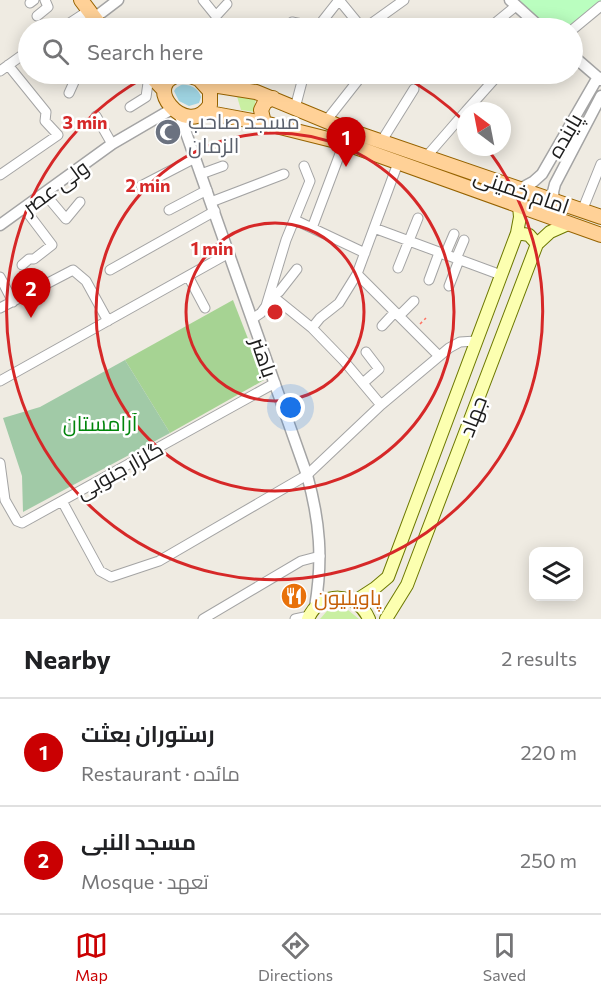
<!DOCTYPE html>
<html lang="en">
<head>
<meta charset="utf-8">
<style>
  :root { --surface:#fff; --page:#f6f6f6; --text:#202124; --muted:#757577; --line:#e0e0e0; --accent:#ca0002 }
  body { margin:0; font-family:Commissioner,Cairo,sans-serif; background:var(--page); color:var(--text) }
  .controls { position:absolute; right:18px; bottom:18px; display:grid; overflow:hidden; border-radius:12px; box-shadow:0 3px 15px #0003 }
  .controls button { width:54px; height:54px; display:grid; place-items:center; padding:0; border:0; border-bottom:2px solid var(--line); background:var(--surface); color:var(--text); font:30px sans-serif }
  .compass { position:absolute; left:457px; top:102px; width:54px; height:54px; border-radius:50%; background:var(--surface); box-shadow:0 3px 15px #0003; rotate:328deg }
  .you { position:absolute; left:291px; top:408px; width:21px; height:21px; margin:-15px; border:4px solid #fff; border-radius:50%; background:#1a73e8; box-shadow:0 0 0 9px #1a73e833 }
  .badge { display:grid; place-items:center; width:39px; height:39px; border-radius:50%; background:var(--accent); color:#fff; font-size:20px; font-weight:700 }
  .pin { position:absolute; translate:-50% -50px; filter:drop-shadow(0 2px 3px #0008) }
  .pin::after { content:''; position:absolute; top:32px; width:21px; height:18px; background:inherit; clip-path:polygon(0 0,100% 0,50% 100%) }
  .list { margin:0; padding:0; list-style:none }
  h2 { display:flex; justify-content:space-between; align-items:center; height:78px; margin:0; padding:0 24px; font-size:26px }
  h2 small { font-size:20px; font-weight:400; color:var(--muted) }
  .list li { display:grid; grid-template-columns:39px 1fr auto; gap:18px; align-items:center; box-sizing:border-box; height:108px; padding:0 24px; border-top:2px solid var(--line) }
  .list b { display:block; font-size:22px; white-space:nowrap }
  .list p { margin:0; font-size:20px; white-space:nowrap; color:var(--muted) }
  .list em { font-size:20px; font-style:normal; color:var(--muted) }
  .icon { flex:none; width:33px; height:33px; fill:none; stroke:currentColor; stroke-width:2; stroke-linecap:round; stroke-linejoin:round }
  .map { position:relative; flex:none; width:601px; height:619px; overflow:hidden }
  .search { position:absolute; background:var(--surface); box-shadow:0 3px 15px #0003; left:18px; right:18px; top:18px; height:66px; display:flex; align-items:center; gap:15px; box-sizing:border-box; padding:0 21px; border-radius:33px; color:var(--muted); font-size:22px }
  .sheet { height:294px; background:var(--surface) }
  nav { display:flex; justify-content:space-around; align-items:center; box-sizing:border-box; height:84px; border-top:2px solid var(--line); background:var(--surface); font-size:16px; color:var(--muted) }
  nav a { display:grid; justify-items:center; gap:3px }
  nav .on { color:var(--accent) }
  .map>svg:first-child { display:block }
  .grass { fill:#c9efa2 }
  .forest { fill:#a6d393 }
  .cemetery { fill:#a1caa7 }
  .park { fill:#bafebf }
  .water { fill:#9ed3e1 }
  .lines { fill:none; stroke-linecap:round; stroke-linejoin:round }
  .minor-casing { stroke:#a4a4a4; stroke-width:11 }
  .tertiary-casing { stroke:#a4a4a4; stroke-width:13 }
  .secondary-casing { stroke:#6c7800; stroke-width:14 }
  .primary-casing { stroke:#966300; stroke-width:16 }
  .path { stroke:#ff7263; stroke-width:1.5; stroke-dasharray:3 3; stroke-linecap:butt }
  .minor { stroke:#fff; stroke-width:9 }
  .tertiary { stroke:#fff; stroke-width:10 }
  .secondary { stroke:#fcffb0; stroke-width:12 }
  .primary { stroke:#ffd197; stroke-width:14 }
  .ring { fill:none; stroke:#d62828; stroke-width:3 }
  .labels { text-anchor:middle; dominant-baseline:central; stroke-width:5; stroke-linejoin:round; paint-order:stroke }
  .worship-label { font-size:21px; fill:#5b616d; stroke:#fff; text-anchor:start }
  .street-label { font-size:21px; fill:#1d1d1d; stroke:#fff }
  .park-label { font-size:21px; fill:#01850b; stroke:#fff }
  .food-label { font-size:21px; fill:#c56008; stroke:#fff; text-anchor:start }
  .centre { fill:#d62828; stroke:#fff; stroke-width:3 }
  .ring-label { font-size:18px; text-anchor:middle; font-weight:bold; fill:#d62828; stroke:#fff; stroke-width:5; stroke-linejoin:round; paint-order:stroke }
</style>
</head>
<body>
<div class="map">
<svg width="601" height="619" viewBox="0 0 601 619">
  <rect width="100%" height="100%" fill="#efebe2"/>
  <!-- grass -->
  <path class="grass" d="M236,93L258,97L255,102V112L241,110Z
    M333,608L348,610L359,619H320L327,611Z"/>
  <!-- forest -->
  <path class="forest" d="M233,300L264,380L170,433L125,360Z"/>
  <!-- cemetery -->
  <path class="cemetery" d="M125,360L170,433L23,512L22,476L3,418L40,407Z"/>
  <!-- park -->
  <path class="park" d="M518,0H601V1L568,28H548Z"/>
  <!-- water -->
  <path class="water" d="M181,85C190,84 198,88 201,97L199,103L189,106L179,101L174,91L176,88Z"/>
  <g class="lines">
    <defs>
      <path id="minor" d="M203,0L216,16L227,4
        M339,0L362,28
        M30,3L34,0
        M37,16L48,7L45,0
        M292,22L317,27
        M62,28L88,11
        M156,28L161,25
        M317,28L339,0
        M365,28L404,0
        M489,28L516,6
        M572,30L601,6
        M0,71L28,51
        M69,93L74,82L71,74
        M130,107L146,97L148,83L152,77
        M295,108L304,74
        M466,111L499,74
        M96,116L112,144
        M326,121L363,74
        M381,142L414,89
        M426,157L466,111
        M201,174L223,166
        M0,175L58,135L45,121L46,112L8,65
        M141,186L195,158
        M45,194L66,219L80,202
        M211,202L284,174
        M169,210L207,190
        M582,211L601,164
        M295,220L365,253
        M312,228L344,143
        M374,228L501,275
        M445,255L454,234
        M456,259L464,240
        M22,265L29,259H34L52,245L24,208
        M398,268L418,218
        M110,270L215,211
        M357,274L439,356
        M188,276L205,308
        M0,277L13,302
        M429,280L439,253
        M449,286L459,260
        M270,294L312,328L344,361L381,405
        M270,294L279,292L297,269
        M0,308L73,270L86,281L108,321
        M399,316L414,301
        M252,319L261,313L266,306L286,240L310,181L304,166
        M382,326L395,312
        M312,328L320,318L339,303L357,274L398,163
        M0,381L229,253
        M363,383L379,369L366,352
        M0,463L5,500L17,521L22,523L275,383
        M62,501L100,571L111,577L159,561L307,475L381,405L449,348L460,342L476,341
        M203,619L301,561L320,556
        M295,619L309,616"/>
      <path id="tertiary" d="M510,0L541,28
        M93,19L118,0
        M572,55L601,80
        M179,113L307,475C320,521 323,560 315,607
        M520,189L533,182L542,174L598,77L601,79
        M554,201L553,192L555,184L601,96
        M0,225L112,144L172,109"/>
      <path id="secondary" d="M517,233L529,235L537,244
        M355,601L375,588L388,577L517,233L520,217L519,206
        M308,619C320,590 357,591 369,619
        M386,619L407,585L537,244L550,232L568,224"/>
      <path id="primary" d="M81,0L102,28
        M149,74L164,90
        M184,74L199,79L210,91V105C187,142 136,80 184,74Z
        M206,84L256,92L348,130L601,217
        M204,112L264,123L344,143L601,235
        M264,123L261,110L265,102L273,98"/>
    </defs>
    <!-- minor casing -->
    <use href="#minor" class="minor-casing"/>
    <!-- tertiary casing -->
    <use href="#tertiary" class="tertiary-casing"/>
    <!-- secondary casing -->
    <use href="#secondary" class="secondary-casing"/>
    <!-- primary casing -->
    <use href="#primary" class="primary-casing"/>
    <!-- path -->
    <path class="path" d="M420,324L426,318
      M331,381L343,371"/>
    <!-- minor -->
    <use href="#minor" class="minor"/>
    <!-- tertiary -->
    <use href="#tertiary" class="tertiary"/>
    <!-- secondary -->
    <use href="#secondary" class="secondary"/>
    <!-- primary -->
    <use href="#primary" class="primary"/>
  </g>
  <!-- distance rings -->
  <g class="ring">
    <circle cx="275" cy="312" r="89"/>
    <circle cx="275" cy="312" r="179"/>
    <path d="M399 74A268 268 0 0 1 465 122M486 147A268 268 0 1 1 151 74"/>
  </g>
  <!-- icons -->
  <defs>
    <symbol id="mosque-disc" viewBox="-11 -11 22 22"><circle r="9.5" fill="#6b7280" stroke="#fff"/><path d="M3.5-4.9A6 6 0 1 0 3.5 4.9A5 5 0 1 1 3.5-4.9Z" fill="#fff"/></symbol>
    <symbol id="restaurant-disc" viewBox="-11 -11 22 22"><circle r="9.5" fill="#e8710a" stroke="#fff"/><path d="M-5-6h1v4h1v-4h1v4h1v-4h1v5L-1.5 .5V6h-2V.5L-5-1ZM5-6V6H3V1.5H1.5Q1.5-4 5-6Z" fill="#fff"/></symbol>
  </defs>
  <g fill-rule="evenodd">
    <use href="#mosque-disc" x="153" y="117" width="30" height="30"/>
    <use href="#restaurant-disc" x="279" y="581" width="30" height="30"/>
  </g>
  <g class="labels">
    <!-- worship labels -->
    <g class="worship-label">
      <text x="188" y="120">مسجد صاحب<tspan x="188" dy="24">الزمان</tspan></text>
    </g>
    <!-- street labels -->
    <g class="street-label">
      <text transform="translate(564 135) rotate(-60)">پاینده</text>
      <text transform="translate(55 186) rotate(-36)">ولی عصر</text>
      <text transform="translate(522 190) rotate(19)">امام خمینی</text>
      <text transform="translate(265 357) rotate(71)">باهنر</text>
      <text transform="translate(472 416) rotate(-69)">جهاد</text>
      <text transform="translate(119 469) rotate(-29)">گلزار جنوبی</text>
    </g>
    <!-- park labels -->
    <g class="park-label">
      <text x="100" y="422">آرامستان</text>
    </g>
    <!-- food labels -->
    <g class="food-label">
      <text x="314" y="596">پاویلیون</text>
    </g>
  </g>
  <circle cx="275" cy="312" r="9" class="centre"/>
  <g class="ring-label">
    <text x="85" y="129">3 min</text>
    <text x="148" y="192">2 min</text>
    <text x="212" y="255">1 min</text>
  </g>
</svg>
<div class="controls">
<button><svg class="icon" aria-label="layers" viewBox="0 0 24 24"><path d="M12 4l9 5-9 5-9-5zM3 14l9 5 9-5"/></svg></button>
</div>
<svg class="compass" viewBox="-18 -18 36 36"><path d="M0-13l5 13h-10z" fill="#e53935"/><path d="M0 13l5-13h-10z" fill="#757577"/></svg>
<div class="you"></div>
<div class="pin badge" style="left:346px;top:167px">1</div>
<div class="pin badge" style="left:31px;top:318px">2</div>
<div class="search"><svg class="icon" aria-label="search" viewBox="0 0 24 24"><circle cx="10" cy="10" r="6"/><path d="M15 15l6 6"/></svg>Search here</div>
</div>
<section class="sheet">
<h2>Nearby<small>2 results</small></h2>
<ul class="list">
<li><span class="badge">1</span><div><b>رستوران بعثت</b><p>Restaurant · مائده</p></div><em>220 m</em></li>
<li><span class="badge">2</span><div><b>مسجد النبی</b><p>Mosque · تعهد</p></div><em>250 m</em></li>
</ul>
</section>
<nav>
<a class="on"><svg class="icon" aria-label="map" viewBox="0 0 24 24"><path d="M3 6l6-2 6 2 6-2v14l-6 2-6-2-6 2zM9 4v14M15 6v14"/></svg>Map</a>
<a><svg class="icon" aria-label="directions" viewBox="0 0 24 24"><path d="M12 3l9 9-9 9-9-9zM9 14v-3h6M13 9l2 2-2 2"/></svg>Directions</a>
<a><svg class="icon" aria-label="saved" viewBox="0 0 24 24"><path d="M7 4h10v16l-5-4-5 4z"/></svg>Saved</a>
</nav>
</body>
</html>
